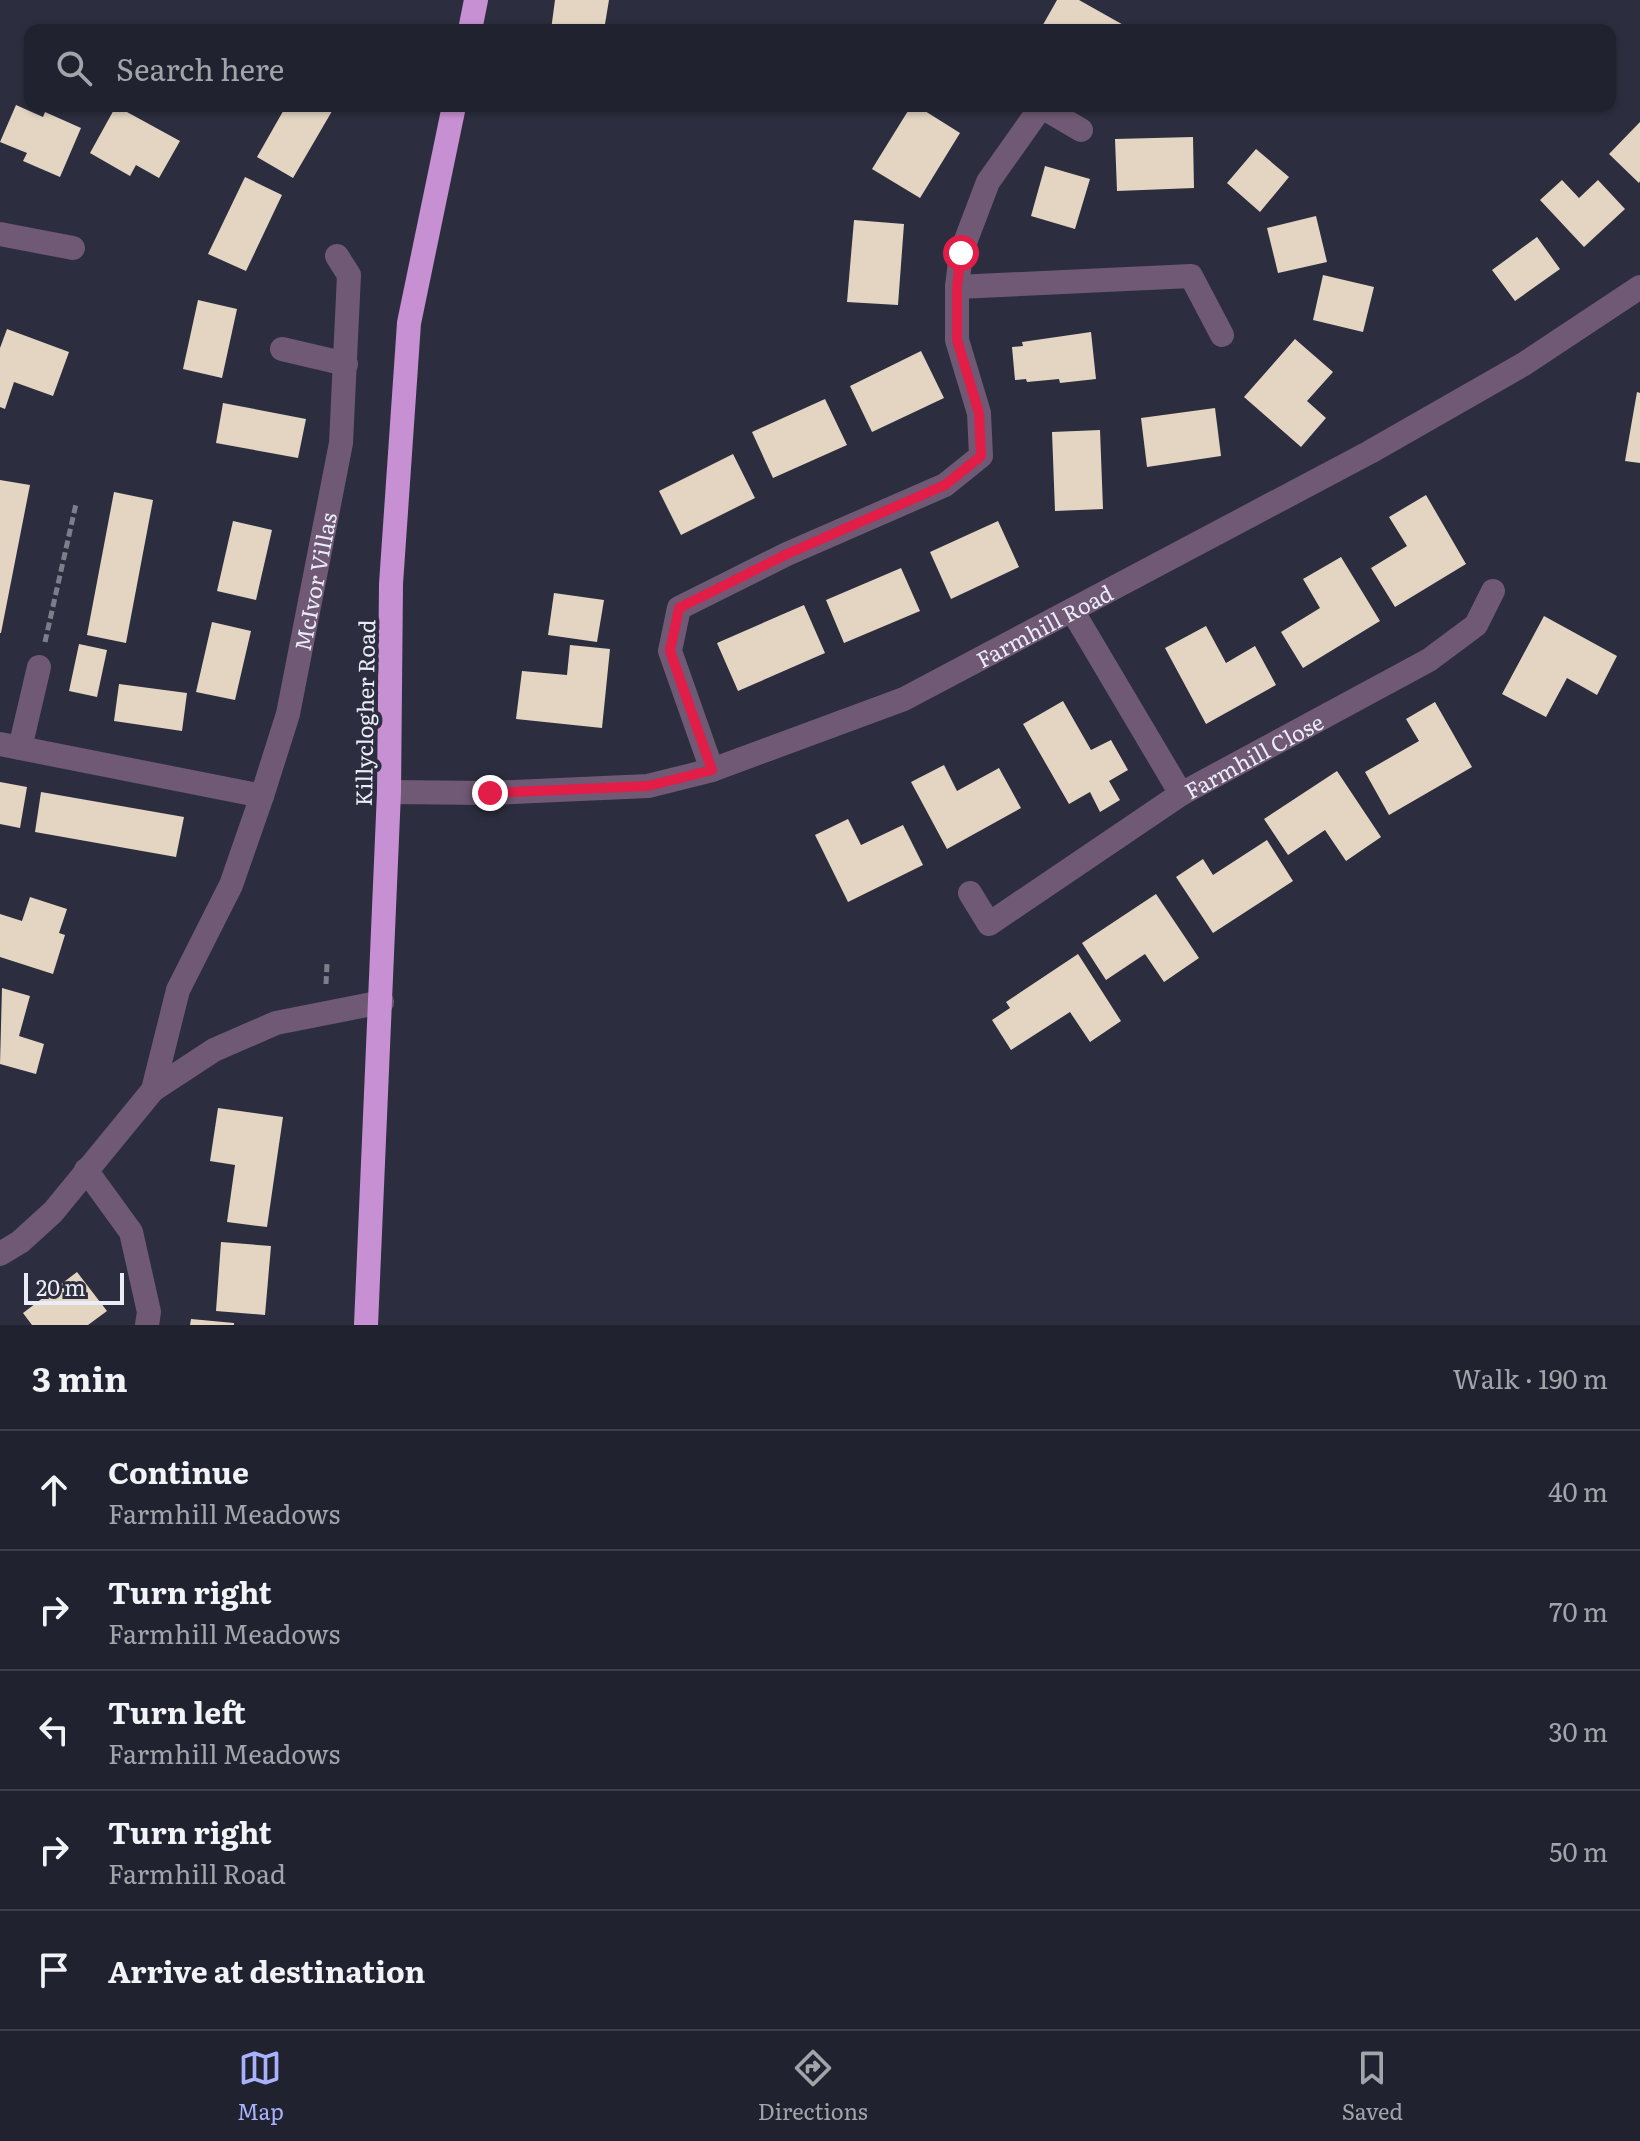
<!DOCTYPE html>
<html lang="en">
<head>
<meta charset="utf-8">
<style>
  :root { --surface:#21222f; --page:#2d2f3b; --text:#f1f3f6; --muted:#a2a4aa; --line:#3e3f4b; --accent:#a7b1fc }
  body { margin:0; font-family:Literata,serif; background:var(--page); color:var(--text) }
  .scale { position:absolute; left:24px; bottom:20px; width:100px; box-sizing:border-box; padding-left:8px; border:4px solid #eaecf7; border-top:0; font-size:22px; line-height:28px; white-space:nowrap; color:#eaecf7; -webkit-text-stroke:6px #2c2e3f; paint-order:stroke }
  .stop { position:absolute; width:24px; height:24px; margin:-18px; border:6px solid #e11d48; border-radius:50%; background:#fff }
  .stop.end { background:#e11d48; border-color:#fff; box-shadow:0 2px 8px #0008 }
  .list { margin:0; padding:0; list-style:none }
  h2 { display:flex; justify-content:space-between; align-items:center; height:104px; margin:0; padding:0 32px; font-size:34px }
  h2 small { font-size:26px; font-weight:400; color:var(--muted) }
  .list li { display:grid; grid-template-columns:52px 1fr auto; gap:24px; align-items:center; box-sizing:border-box; height:120px; padding:0 32px; border-top:2px solid var(--line) }
  .list b { display:block; font-size:30px; white-space:nowrap }
  .list p { margin:0; font-size:26px; white-space:nowrap; color:var(--muted) }
  .list em { font-size:26px; font-style:normal; color:var(--muted) }
  .icon { flex:none; width:44px; height:44px; fill:none; stroke:currentColor; stroke-width:2; stroke-linecap:round; stroke-linejoin:round }
  .map { position:relative; flex:none; width:1640px; height:1325px; overflow:hidden }
  .search { position:absolute; background:var(--surface); box-shadow:0 2px 6px #0004; left:24px; right:24px; top:24px; height:88px; display:flex; align-items:center; gap:20px; box-sizing:border-box; padding:0 28px; border-radius:16px; color:var(--muted); font-size:30px }
  .sheet { height:704px; background:var(--surface) }
  nav { display:flex; justify-content:space-around; align-items:center; box-sizing:border-box; height:112px; border-top:2px solid var(--line); background:var(--surface); font-size:22px; color:var(--muted) }
  nav a { display:grid; justify-items:center; gap:4px }
  nav .on { color:var(--accent) }
  .map>svg:first-child { display:block }
  .building { fill:#e3d5c2 }
  .lines { fill:none; stroke-linecap:round; stroke-linejoin:round }
  .path { stroke:#7c7e8c; stroke-width:5; stroke-dasharray:8 4; stroke-linecap:butt }
  .minor { stroke:#6f5974; stroke-width:24 }
  .highway { stroke:#c690d2; stroke-width:24 }
  .route { stroke:#e11d48; stroke-width:10 }
  .labels { text-anchor:middle; dominant-baseline:central; stroke-width:8; stroke-linejoin:round; paint-order:stroke }
  .street-label { font-size:22px; fill:#eaecf7; stroke:#2c2e3f }
</style>
</head>
<body>
<div class="map">
<svg width="1640" height="1325" viewBox="0 0 1640 1325">
  <rect width="100%" height="100%" fill="#2c2e3f"/>
  <!-- building -->
  <path class="building" d="M555,0H609L604,30H551Z
    M1057,0H1079L1127,27L1126,30H1040Z
    M16,105L43,117L45,112L81,128L60,177L23,161L27,153L0,142Z
    M116,106L180,141L159,178L136,165L130,176L90,153Z
    M286,106H335L293,178L257,157Z
    M911,106H917L960,133L920,198L872,169Z
    M1640,122V181L1639,183L1609,154Z
    M1193,137L1194,188L1117,191L1115,139Z
    M1256,149L1289,177L1260,212L1227,183Z
    M1045,166L1090,179L1075,229L1031,216Z
    M245,177L282,195L246,271L208,254Z
    M1562,180L1579,198L1598,180L1625,209L1584,247L1540,200Z
    M1316,216L1327,262L1278,273L1267,228Z
    M854,220L904,224L898,305L847,302Z
    M1537,237L1560,269L1515,301L1492,270Z
    M1323,275L1374,287L1363,332L1313,320Z
    M198,300L237,309L222,378L183,369Z
    M7,329L69,352L53,396L14,382L5,409L0,407V348Z
    M1091,332L1096,379L1060,383L1059,379L1027,382L1026,379L1015,380L1012,347L1023,346L1022,342Z
    M1295,339L1333,372L1307,401L1326,418L1301,447L1244,397Z
    M921,351L944,398L872,432L850,386Z
    M1637,392L1640,393V463L1625,461Z
    M825,399L847,445L773,478L752,432Z
    M223,403L306,419L298,458L216,443Z
    M1215,408L1221,456L1147,467L1141,418Z
    M1100,430L1103,509L1055,511L1052,432Z
    M733,454L755,498L681,535L659,491Z
    M0,480L30,485L1,633H0Z
    M114,492L153,500L126,643L87,635Z
    M1426,495L1466,564L1395,607L1371,568L1407,546L1389,517Z
    M233,521L272,530L256,600L217,591Z
    M998,521L1019,567L951,599L930,552Z
    M1341,557L1380,621L1303,668L1281,632L1320,608L1303,579Z
    M901,568L920,611L844,643L826,600Z
    M554,593L604,600L597,642L548,635Z
    M804,605L825,653L738,691L717,643Z
    M1544,616L1617,656L1597,695L1567,678L1546,717L1502,694Z
    M212,622L251,631L235,700L196,692Z
    M1206,626L1226,663L1255,646L1276,685L1206,724L1165,648Z
    M79,644L107,650L97,697L69,691Z
    M570,645L610,649L602,728L516,719L522,671L567,675Z
    M119,684L187,693L182,731L114,721Z
    M1063,701L1091,750L1111,740L1128,770L1109,781L1120,800L1100,812L1090,792L1069,804L1023,724Z
    M1435,702L1472,767L1389,815L1365,772L1419,741L1406,719Z
    M944,765L957,791L999,768L1021,808L947,849L911,782Z
    M1337,771L1381,837L1346,861L1325,830L1288,855L1264,819Z
    M0,782L27,787L20,828L0,824Z
    M41,792L184,817L176,857L35,832Z
    M848,819L861,845L903,825L923,865L848,902L815,835Z
    M1267,840L1293,881L1213,933L1176,877L1203,859L1213,875Z
    M1156,894L1199,958L1164,982L1145,954L1106,980L1082,943Z
    M30,897L67,909L59,933L65,935L53,974L0,957V914L22,921Z
    M1078,954L1121,1021L1090,1042L1070,1012L1011,1050L992,1020L1010,1008L1006,1002Z
    M2,988L30,996L19,1036L44,1044L36,1074L0,1064Z
    M218,1108L283,1117L267,1227L227,1222L235,1165L210,1161Z
    M221,1242L271,1246L265,1315L216,1311Z
    M77,1272L107,1311L88,1325H32L23,1313Z
    M191,1319L234,1323V1325H190Z"/>
  <g class="lines">
    <!-- path -->
    <path class="path" d="M45,642L76,504
      M326,984L327,964"/>
    <!-- minor -->
    <g class="minor">
      <path d="M1040,106L1081,130"/>
      <path d="M0,234L73,248"/>
      <path d="M957,287L1191,276L1222,335"/>
      <path d="M282,349L346,364"/>
      <path id="s1" d="M1072,610L1181,794L1429,660L1476,625L1493,591"/>
      <path d="M0,744L262,796"/>
      <path d="M20,748L39,667"/>
      <path d="M712,770L670,651L679,608L787,554L945,485L981,456L979,413L957,340V287L961,253L988,182L1041,107"/>
      <path id="s2" d="M389,792L490,793L648,786L712,770L904,699L1370,452L1524,364L1640,287"/>
      <path d="M970,893L989,924L1181,794"/>
      <path id="s3" d="M153,1090L178,990L231,885L262,796L288,714L341,443L349,275L337,256"/>
      <path d="M86,1170L131,1232L149,1312L147,1325"/>
      <path d="M0,1254L20,1242L53,1212L153,1090L214,1050L276,1023L382,1002"/>
    </g>
    <!-- highway -->
    <path class="highway" d="M470,30L476,0
      M366,1325L389,792L391,584L409,323L454,106"/>
  </g>
  <g class="lines">
    <!-- route -->
    <path class="route" d="M490,793L648,786L712,770L670,651L679,608L787,554L945,485L981,456L979,413L957,340V287L961,253"/>
  </g>
  <g class="labels">
    <!-- street labels -->
    <g class="street-label">
      <text stroke="none"><textPath href="#s3" startOffset="536">McIvor Villas</textPath></text>
      <text stroke="none"><textPath href="#s2" startOffset="688">Farmhill Road</textPath></text>
      <text transform="translate(364 713) rotate(-89)">Killyclogher Road</text>
      <text stroke="none"><textPath href="#s1" startOffset="296">Farmhill Close</textPath></text>
    </g>
  </g>
</svg>
<div class="scale">20 m</div>
<div class="stop" style="left:961px;top:253px"></div>
<div class="stop end" style="left:490px;top:793px"></div>
<div class="search"><svg class="icon" aria-label="search" viewBox="0 0 24 24"><circle cx="10" cy="10" r="6"/><path d="M15 15l6 6"/></svg>Search here</div>
</div>
<section class="sheet">
<h2>3 min<small>Walk · 190 m</small></h2>
<ul class="list">
<li><svg class="icon" aria-label="ahead" viewBox="0 0 24 24"><path d="M12 20V5M6 11l6-6 6 6"/></svg><div><b>Continue</b><p>Farmhill Meadows</p></div><em>40 m</em></li>
<li><svg class="icon" aria-label="right" viewBox="0 0 24 24"><path d="M7 20v-9h11M14 6l5 5-5 5"/></svg><div><b>Turn right</b><p>Farmhill Meadows</p></div><em>70 m</em></li>
<li><svg class="icon" aria-label="left" viewBox="0 0 24 24"><path d="M17 20v-9H6M10 6l-5 5 5 5"/></svg><div><b>Turn left</b><p>Farmhill Meadows</p></div><em>30 m</em></li>
<li><svg class="icon" aria-label="right" viewBox="0 0 24 24"><path d="M7 20v-9h11M14 6l5 5-5 5"/></svg><div><b>Turn right</b><p>Farmhill Road</p></div><em>50 m</em></li>
<li><svg class="icon" aria-label="arrive" viewBox="0 0 24 24"><path d="M6 21V4h12l-3 4 3 4H6"/></svg><div><b>Arrive at destination</b></div></li>
</ul>
</section>
<nav>
<a class="on"><svg class="icon" aria-label="map" viewBox="0 0 24 24"><path d="M3 6l6-2 6 2 6-2v14l-6 2-6-2-6 2zM9 4v14M15 6v14"/></svg>Map</a>
<a><svg class="icon" aria-label="directions" viewBox="0 0 24 24"><path d="M12 3l9 9-9 9-9-9zM9 14v-3h6M13 9l2 2-2 2"/></svg>Directions</a>
<a><svg class="icon" aria-label="saved" viewBox="0 0 24 24"><path d="M7 4h10v16l-5-4-5 4z"/></svg>Saved</a>
</nav>
</body>
</html>
